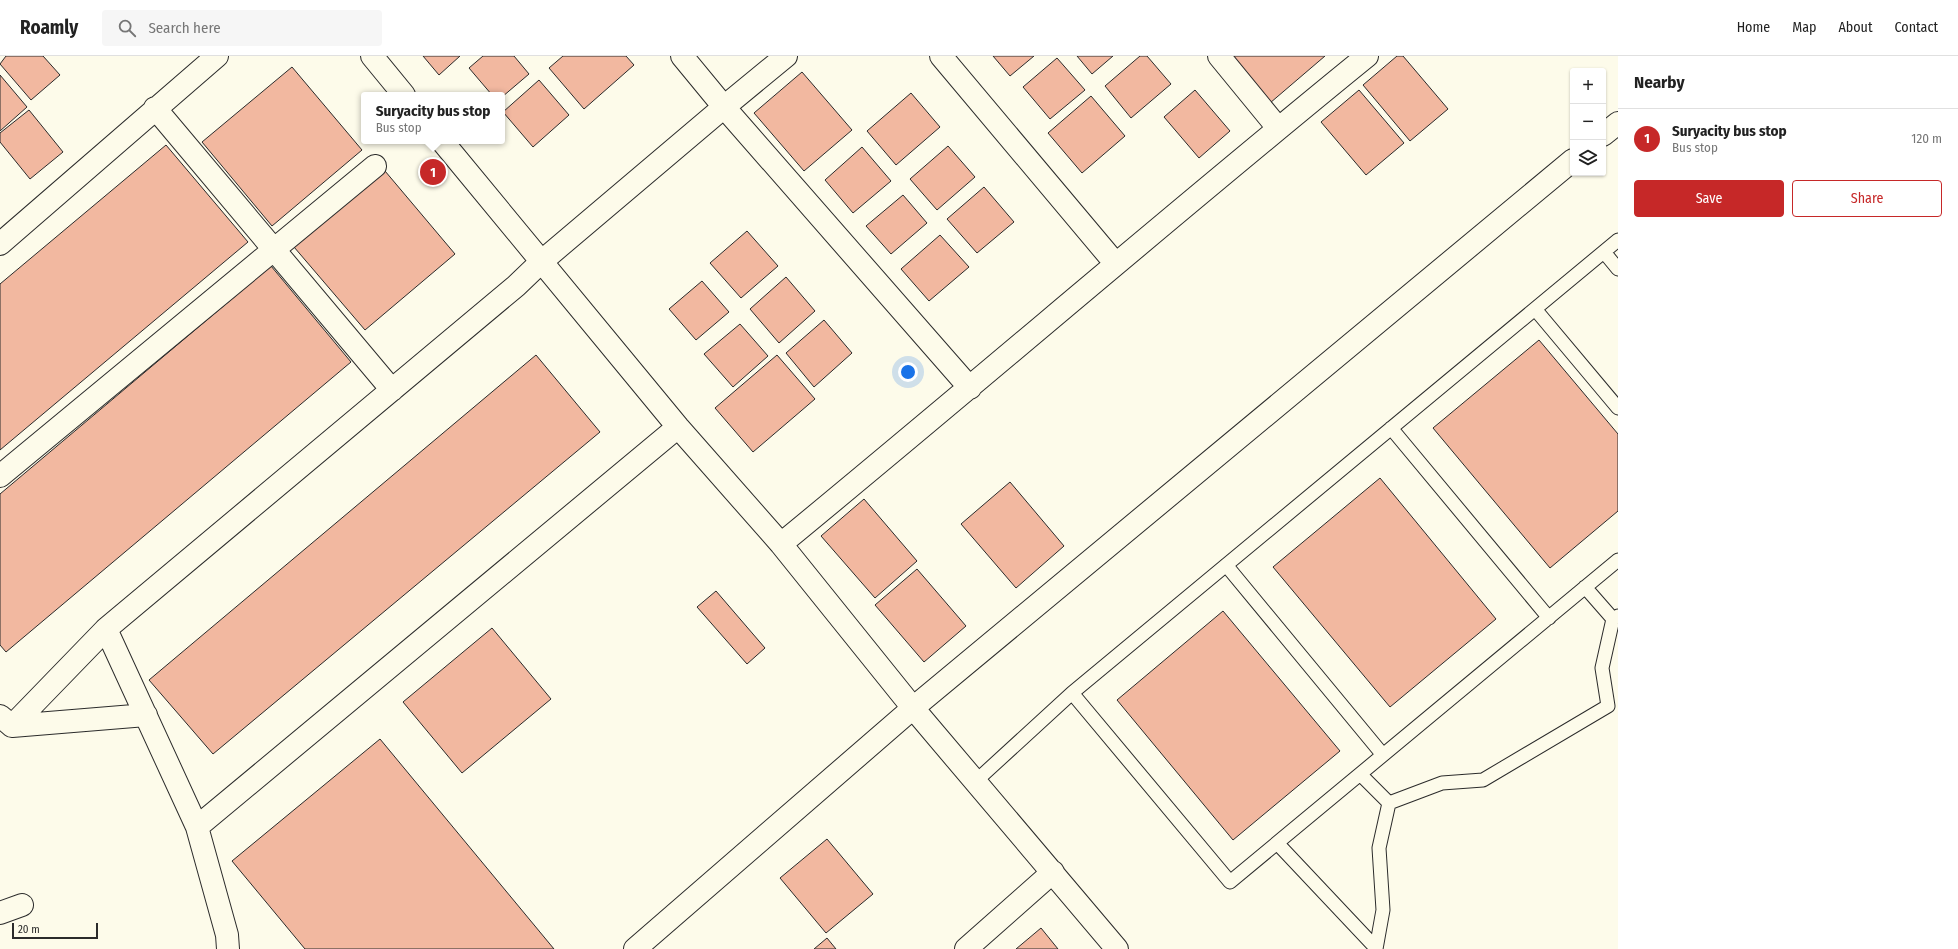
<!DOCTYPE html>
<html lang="en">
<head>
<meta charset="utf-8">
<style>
  :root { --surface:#fff; --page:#f6f6f6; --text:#222; --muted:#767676; --line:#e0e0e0; --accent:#c62828 }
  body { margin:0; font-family:"Fira Sans Condensed",sans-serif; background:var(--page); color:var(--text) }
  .controls { position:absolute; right:12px; top:12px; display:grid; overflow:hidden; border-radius:4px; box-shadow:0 1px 3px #0004 }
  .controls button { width:36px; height:36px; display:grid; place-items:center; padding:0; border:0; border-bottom:1px solid var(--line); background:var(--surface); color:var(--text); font:20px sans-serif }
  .scale { position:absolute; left:12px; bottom:10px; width:86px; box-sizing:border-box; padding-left:4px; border:2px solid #2b2b2b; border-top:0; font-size:11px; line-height:14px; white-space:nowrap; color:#2b2b2b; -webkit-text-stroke:3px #fdfbea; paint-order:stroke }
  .you { position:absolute; left:908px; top:316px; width:14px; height:14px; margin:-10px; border:3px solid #fff; border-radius:50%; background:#1a73e8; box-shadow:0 0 0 6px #1a73e833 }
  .badge { display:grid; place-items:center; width:26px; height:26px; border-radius:50%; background:var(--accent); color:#fff; font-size:13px; font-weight:700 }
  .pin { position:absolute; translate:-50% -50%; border:2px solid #fff; box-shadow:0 1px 4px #0006 }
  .popup { position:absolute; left:361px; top:36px; width:144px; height:52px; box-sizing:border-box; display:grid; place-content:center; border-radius:4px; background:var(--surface); filter:drop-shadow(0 1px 3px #0005); font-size:13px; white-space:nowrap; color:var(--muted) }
  .popup b { font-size:15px; color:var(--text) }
  .popup::after { content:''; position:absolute; left:50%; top:100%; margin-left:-8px; border:8px solid transparent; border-top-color:var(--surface) }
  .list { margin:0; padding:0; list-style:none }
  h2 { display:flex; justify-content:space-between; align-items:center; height:52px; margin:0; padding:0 16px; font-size:17px }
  h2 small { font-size:13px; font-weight:400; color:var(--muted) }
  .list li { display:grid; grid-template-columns:26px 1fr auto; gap:12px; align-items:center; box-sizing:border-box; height:60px; padding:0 16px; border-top:1px solid var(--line) }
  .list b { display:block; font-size:15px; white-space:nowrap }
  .list p { margin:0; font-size:13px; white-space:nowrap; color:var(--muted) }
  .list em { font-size:13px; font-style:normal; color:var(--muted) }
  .actions { display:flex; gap:8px; padding:12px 16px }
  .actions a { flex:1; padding:9px 0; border:1px solid var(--accent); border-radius:4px; text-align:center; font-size:14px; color:var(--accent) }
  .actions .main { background:var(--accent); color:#fff }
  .icon { flex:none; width:22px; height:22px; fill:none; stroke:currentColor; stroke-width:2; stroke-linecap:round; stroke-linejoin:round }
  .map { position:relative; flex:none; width:1618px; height:893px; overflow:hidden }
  header { display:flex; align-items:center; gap:24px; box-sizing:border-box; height:56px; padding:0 20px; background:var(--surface); border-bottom:1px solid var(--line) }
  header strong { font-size:19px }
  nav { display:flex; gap:22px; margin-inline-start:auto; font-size:14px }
  .search { width:280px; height:36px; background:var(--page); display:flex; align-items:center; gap:10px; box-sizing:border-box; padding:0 14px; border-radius:4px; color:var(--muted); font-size:15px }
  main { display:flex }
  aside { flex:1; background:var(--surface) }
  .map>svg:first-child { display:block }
  .building { fill:#f2b8a0; stroke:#2b2b2b }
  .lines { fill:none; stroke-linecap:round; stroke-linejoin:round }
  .lane-casing { stroke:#2b2b2b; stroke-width:15 }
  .street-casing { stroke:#2b2b2b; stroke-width:24 }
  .lane { stroke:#fdfbea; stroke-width:13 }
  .street { stroke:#fdfbea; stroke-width:22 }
</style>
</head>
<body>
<header>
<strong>Roamly</strong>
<div class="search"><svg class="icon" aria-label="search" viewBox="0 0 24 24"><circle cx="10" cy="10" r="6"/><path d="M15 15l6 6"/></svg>Search here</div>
<nav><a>Home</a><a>Map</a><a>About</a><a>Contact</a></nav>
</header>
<main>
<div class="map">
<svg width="1618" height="893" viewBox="0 0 1618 893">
  <rect width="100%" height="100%" fill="#fdfbea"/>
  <!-- building -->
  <path class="building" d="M6,0H43L60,19L31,44L0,8Z
    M423,0H460L439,19Z
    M483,0H514L529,18L502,41V39H492L469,12Z
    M563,0H626L634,9L584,53L549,12Z
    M993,0H1034L1010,20Z
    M1077,0H1113L1092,18Z
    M1140,0H1147L1171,28L1131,62L1105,30Z
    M1234,0H1325L1270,47L1232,2Z
    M1397,0H1403L1448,53L1410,85L1363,29Z
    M1057,2L1085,34L1050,63L1023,31Z
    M292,11L362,94L272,170L202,86Z
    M802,16L852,74L804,115L754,57Z
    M0,19L27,51L0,75Z
    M539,24L569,59L533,91L503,56Z
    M1195,34L1230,75L1199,102L1164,61Z
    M1359,34L1404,87L1366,119L1321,66Z
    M911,37L940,71L896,109L867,75Z
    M1091,40L1125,80L1082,117L1048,77Z
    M29,54L63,96L30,123L0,86V77Z
    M166,89L248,186L0,394V228Z
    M948,90L975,121L937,154L910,123Z
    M862,91L891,125L853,157L825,124Z
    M385,115L455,198L365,274L294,191Z
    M984,131L1014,166L977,197L947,163Z
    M903,139L927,167L891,198L866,170Z
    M747,175L778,210L741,242L710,207Z
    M940,179L969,211L929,245L901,213Z
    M271,210L351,306L6,596L0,589V438Z
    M786,221L815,255L779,287L750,253Z
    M702,225L729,256L696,284L669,253Z
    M824,264L852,297L814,331L786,297Z
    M740,268L768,300L733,331L704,298Z
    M1539,284L1618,378V455L1550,512L1433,372Z
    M536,299L600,376L213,698L149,624Z
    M777,299L815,343L753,396L715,352Z
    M1380,422L1496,563L1390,651L1273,511Z
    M1010,426L1064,490L1016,532L961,468Z
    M864,443L917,505L875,542L821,480Z
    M917,513L966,570L924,606L875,549Z
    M716,535L765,592L747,608L697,551Z
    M1223,555L1340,695L1233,784L1117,644Z
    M492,572L551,643L462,717L403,646Z
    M380,683L554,893H305L232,805Z
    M827,783L873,838L826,877L780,822Z
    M1041,872L1058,893H1016Z
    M827,882L836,893H814Z"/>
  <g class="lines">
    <defs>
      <path id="lane" d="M1604,196L1618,213
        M1535,253L1618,352
        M1391,372L1549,562
        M1226,509L1383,699
        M1585,531L1613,563
        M1072,637L1230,826L1618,504
        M1360,718L1389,747
        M976,725L1072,637L1618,184
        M1277,787L1375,891
        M1376,893L1383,854L1379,792L1389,747L1442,727L1483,724L1608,650L1602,612L1613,563L1618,560"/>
      <path id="street" d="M372,0L404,39
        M682,0L724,51L970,332
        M941,0L1115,207
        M1219,0L1278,72
        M155,52L392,334
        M1603,79L1618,67
        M442,85L678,371L781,488L913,652L1117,893
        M0,188L217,0
        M0,420L375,110
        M781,488C977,327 1170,160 1367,0
        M106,573L197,771L227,879L228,893
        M0,660L12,670L106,573L516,230L541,206L724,51L786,0
        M12,670L146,659
        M197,771L678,371
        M0,857L22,849
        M635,893L913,652L1573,104
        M966,893L1053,816"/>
    </defs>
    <!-- lane casing -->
    <use href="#lane" class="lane-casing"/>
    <!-- street casing -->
    <use href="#street" class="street-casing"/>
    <!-- lane -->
    <use href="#lane" class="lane"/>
    <!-- street -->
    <use href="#street" class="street"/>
  </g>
</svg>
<div class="controls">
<button>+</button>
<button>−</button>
<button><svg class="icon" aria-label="layers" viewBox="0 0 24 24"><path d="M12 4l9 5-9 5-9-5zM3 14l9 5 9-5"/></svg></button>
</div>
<div class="scale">20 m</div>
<div class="you"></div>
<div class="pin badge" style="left:433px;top:116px">1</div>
<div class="popup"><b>Suryacity bus stop</b>Bus stop</div>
</div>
<aside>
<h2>Nearby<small></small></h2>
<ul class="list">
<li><span class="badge">1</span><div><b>Suryacity bus stop</b><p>Bus stop</p></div><em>120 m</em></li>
</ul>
<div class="actions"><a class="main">Save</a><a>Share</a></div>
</aside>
</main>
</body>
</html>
